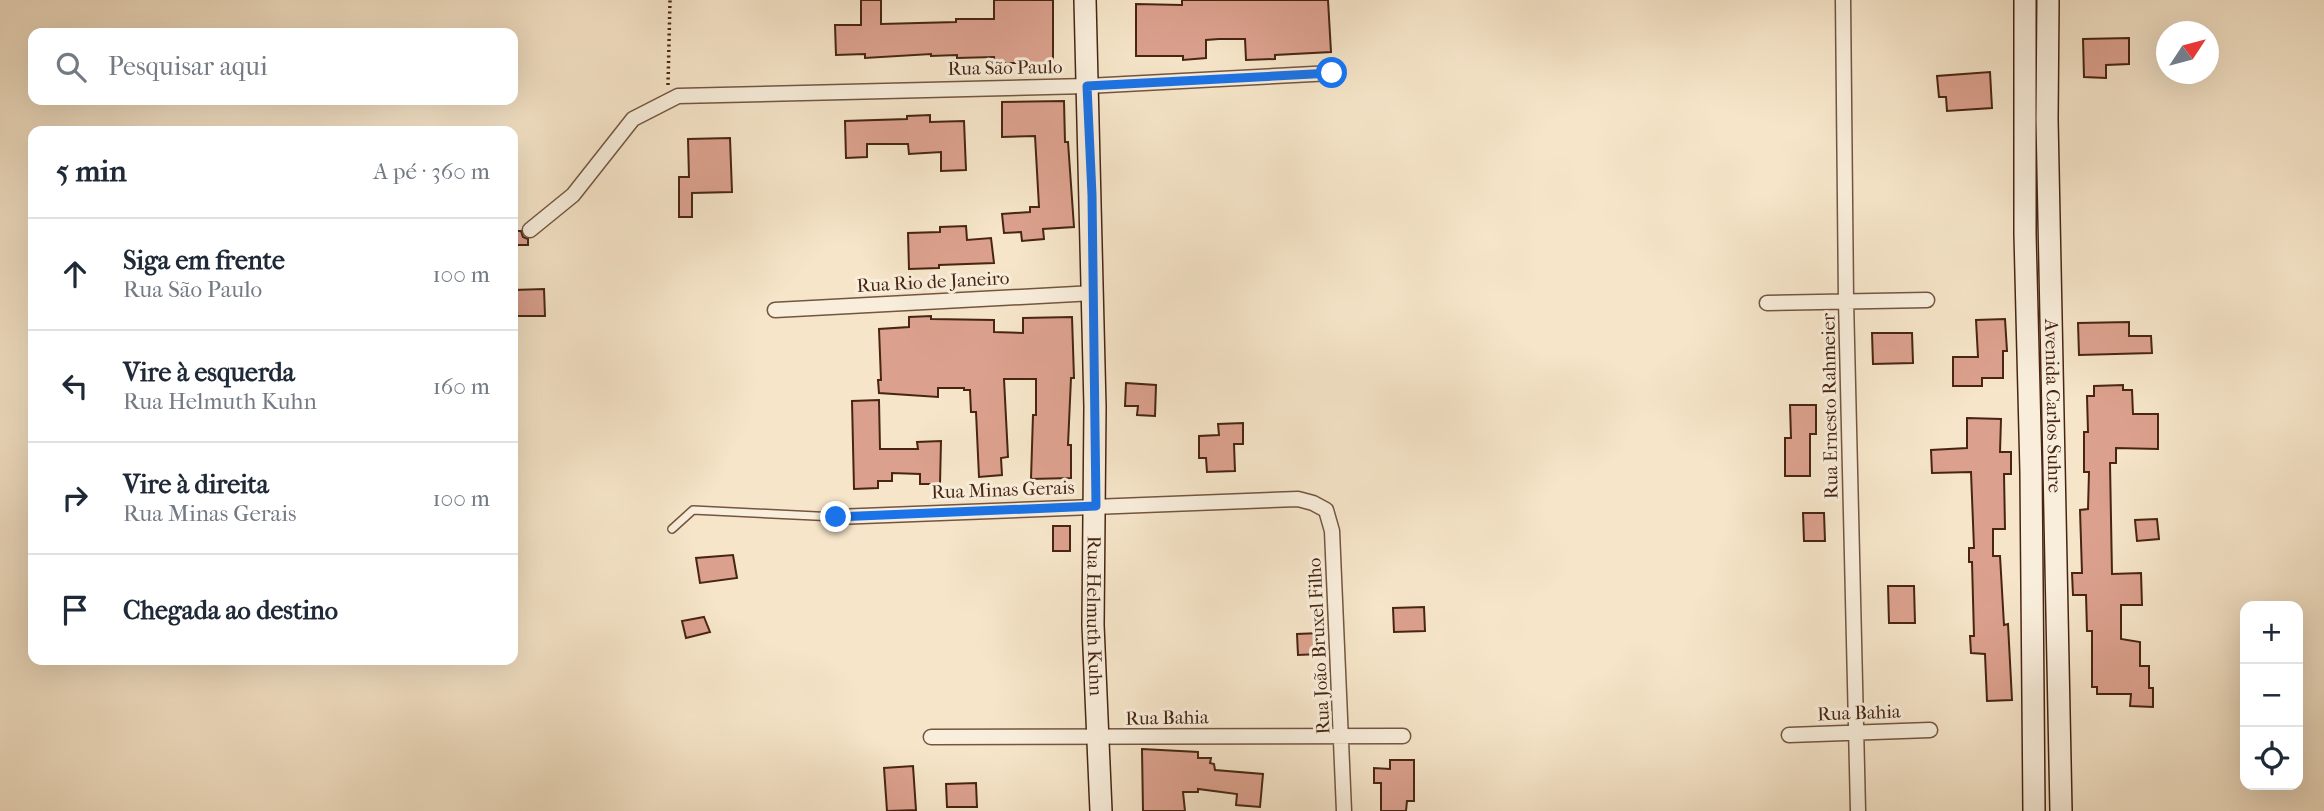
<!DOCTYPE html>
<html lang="pt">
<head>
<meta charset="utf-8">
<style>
  :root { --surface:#fff; --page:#f6f6f7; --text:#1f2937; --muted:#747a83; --line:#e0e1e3 }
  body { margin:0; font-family:"IM FELL French Canon",serif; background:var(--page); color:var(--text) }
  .controls { position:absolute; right:21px; bottom:21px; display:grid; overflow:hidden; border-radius:14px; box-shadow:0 7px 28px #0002 }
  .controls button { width:63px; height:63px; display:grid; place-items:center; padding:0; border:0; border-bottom:2px solid var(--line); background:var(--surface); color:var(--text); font:35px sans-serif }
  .compass { position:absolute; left:2156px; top:21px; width:63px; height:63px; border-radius:50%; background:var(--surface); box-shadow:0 7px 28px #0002; rotate:54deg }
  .stop { position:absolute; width:21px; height:21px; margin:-16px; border:5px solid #1a73e8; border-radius:50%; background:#fff }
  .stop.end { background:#1a73e8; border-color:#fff; box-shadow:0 2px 7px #0008 }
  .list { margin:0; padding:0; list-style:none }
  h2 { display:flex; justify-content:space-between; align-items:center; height:91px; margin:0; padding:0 28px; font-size:30px }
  h2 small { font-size:23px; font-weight:400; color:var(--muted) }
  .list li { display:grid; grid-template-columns:46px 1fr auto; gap:21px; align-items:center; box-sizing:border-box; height:112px; padding:0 28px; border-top:2px solid var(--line) }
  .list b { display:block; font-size:26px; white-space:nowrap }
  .list p { margin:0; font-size:23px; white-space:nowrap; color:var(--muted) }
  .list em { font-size:23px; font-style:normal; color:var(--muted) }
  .icon { flex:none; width:38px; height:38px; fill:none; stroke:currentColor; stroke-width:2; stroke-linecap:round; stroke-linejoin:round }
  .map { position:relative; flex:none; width:2324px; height:811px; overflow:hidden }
  .search { position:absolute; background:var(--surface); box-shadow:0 7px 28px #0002; left:28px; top:28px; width:490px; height:77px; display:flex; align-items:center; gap:18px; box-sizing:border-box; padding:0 24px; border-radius:14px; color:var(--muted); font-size:26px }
  .panel { position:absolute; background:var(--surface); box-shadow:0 7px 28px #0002; left:28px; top:126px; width:490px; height:539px; border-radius:14px }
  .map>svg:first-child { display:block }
  .building { fill:#dca18e; stroke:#472512; stroke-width:2 }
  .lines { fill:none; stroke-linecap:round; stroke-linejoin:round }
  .lane-casing { stroke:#735540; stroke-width:10 }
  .street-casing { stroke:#735540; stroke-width:17 }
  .secondary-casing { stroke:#472512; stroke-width:24 }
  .path { stroke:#472512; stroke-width:3.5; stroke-dasharray:2 3.5; stroke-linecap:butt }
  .lane { stroke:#f9eedc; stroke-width:7 }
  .street { stroke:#f9eedc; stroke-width:14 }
  .secondary { stroke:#f9eedc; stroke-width:21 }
  .route { stroke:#1a73e8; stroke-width:9 }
  .labels { text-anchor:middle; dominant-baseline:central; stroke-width:6; stroke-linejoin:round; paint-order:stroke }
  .street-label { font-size:19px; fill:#472512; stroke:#f9eedc }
</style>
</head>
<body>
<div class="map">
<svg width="2324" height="811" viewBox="0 0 2324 811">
  <rect width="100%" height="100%" fill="#f6e5c9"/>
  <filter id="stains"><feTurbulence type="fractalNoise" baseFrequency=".00286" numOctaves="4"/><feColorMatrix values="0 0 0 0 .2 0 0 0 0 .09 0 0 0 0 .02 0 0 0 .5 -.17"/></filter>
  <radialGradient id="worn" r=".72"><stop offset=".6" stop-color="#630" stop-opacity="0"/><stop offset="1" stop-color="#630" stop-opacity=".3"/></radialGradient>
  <!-- building -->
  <path class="building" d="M861,0H881V24L956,22V19H994V0H1053V63H994V57L957,58V55L931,56V54L865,58V54L836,55L835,25H861Z
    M1182,0H1328L1331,52L1275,55V59L1246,60L1245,39H1219L1206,40V58L1183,60V56H1136V4L1182,5Z
    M2129,38V64L2106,65V78L2084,77L2083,39Z
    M1990,72L1992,108L1947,111L1946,97H1939L1937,76Z
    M1064,101L1065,142H1068L1074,227L1043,229L1044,239L1022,241L1021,232L1004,233L1002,214L1030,212V207H1039L1035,136L1002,137V102Z
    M930,115V122L964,121L966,170L941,171V152L909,154L908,144H867V157L846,158L845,121L907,119V116Z
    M730,138L732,192L692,193V217H679V177H689L688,139Z
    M966,226L967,240L991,238L994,263L939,265V268L909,269L908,233L940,232V227Z
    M513,231H521L523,237L528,239V245H513Z
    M544,289L545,316H513V290Z
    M931,316V319L994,320V332L1023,333V318L1072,317L1074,378H1071L1068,445H1071V478L1031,479L1033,415H1036V379H1004L1008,457L1001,458L1002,475L979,477L976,412H971L970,390H964V388H938V397L879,393L878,380H881L879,329L909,327V317Z
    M2005,319L2007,351H2003V378H1982V386H1953V357H1978L1976,320Z
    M2129,322V336H2151L2152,353L2079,355L2078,323Z
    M1872,333H1912L1913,363L1873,364Z
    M1126,383L1156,385L1155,416L1137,415L1138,406H1125Z
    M2123,385V390H2132L2133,414H2158V449L2116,448V463H2110L2112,574L2141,573L2142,605H2121V639L2140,642V666H2149V688H2153V707L2130,706L2131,694H2097V687H2092V631H2087L2086,595H2073L2072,573H2082L2080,510L2088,509L2089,472H2084V432H2088L2087,396H2094V386Z
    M879,400L880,449H918L917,442L941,441L940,484H920V474L892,473V481H878V488L854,489L852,401Z
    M1790,405H1816V434H1810V476H1785V438H1791Z
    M1967,418L2001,419L2000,452H2011V474H2004L2005,529H1993V556H2000L2004,625L2008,624L2012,700L1987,701L1985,654L1971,653L1970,636H1974L1972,562H1969V548H1974L1971,472L1932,473L1931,450L1967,448Z
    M1243,423V444H1234L1235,471L1207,472L1206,458H1199V436L1219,435L1218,424Z
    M1803,513H1824L1825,541H1804Z
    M2157,519L2159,539L2137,541L2135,520Z
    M1053,526H1070V551H1053Z
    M733,555L737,578L700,583L696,558Z
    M1888,586H1914L1915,623H1889Z
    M1424,607L1425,631L1394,632L1393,608Z
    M704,617L710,632L686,638L682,621Z
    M1320,633V654L1298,655L1297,634Z
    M1142,749L1198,752V758H1211L1210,763L1214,764L1215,770L1263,774L1260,807L1236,805L1237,794L1198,789V792H1183L1185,811H1143Z
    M1390,760H1414V801H1407L1406,811H1381V783H1374V768L1390,769Z
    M913,766L916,810L887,811L884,768Z
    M976,783L977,807H947L946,784Z"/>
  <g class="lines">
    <defs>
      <path id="lane" d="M672,529L693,510L836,517"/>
      <path id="street" d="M1843,0L1846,300L1858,811
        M530,230L573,195L633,119L678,96L1087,86L1332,73
        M1767,303L1927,300
        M775,310L1094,293
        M836,517L1298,499L1313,503L1326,510L1332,531L1344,811
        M1789,735L1930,730
        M931,737L1403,736"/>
      <g id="secondary">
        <path id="s1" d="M1085,0L1095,407L1093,625L1101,811"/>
        <path d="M2025,0V234L2031,472L2034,811"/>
        <path id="s2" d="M2048,0L2047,119L2061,811"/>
      </g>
    </defs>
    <!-- lane casing -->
    <use href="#lane" class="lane-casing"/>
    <!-- street casing -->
    <use href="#street" class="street-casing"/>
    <!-- secondary casing -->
    <use href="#secondary" class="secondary-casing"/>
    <!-- path -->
    <path class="path" d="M668,85L670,0"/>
    <!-- lane -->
    <use href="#lane" class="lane"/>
    <!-- street -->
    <use href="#street" class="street"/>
    <!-- secondary -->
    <use href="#secondary" class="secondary"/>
  </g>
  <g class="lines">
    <!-- route -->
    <path class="route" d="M836,517L1096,506L1092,195L1087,86L1332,73"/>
  </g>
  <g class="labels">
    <!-- street labels -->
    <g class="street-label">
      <text transform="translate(1005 68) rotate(-1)">Rua São Paulo</text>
      <text transform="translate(933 282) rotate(-3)">Rua Rio de Janeiro</text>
      <text stroke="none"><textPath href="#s2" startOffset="406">Avenida Carlos Suhre</textPath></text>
      <text transform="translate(1830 406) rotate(-91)">Rua Ernesto Rahmeier</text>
      <text transform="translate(1003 490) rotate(-2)">Rua Minas Gerais</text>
      <text stroke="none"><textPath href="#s1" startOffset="616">Rua Helmuth Kuhn</textPath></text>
      <text transform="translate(1319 646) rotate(-93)">Rua João Bruxel Filho</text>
      <text transform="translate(1859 713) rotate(-2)">Rua Bahia</text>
      <text transform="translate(1167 718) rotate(-1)">Rua Bahia</text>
    </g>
  </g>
  <rect width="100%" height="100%" filter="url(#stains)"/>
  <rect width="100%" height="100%" fill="url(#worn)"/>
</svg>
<div class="controls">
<button>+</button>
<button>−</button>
<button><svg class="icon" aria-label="locate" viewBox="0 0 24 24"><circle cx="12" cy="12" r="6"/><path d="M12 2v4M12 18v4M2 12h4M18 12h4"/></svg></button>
</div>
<svg class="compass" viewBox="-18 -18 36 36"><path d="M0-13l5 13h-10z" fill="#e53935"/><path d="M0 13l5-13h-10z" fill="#747a83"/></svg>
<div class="stop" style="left:1332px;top:73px"></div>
<div class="stop end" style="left:836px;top:517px"></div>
<div class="search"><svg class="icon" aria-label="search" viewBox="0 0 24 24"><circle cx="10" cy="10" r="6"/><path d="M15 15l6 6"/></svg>Pesquisar aqui</div>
<section class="panel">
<h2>5 min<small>A pé · 360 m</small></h2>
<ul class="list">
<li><svg class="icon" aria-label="ahead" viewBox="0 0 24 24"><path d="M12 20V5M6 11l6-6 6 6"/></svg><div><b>Siga em frente</b><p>Rua São Paulo</p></div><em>100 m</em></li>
<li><svg class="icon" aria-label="left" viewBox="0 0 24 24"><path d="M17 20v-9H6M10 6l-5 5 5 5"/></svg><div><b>Vire à esquerda</b><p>Rua Helmuth Kuhn</p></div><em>160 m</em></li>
<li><svg class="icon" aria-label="right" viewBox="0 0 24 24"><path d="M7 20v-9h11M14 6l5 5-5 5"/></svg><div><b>Vire à direita</b><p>Rua Minas Gerais</p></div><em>100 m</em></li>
<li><svg class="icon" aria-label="arrive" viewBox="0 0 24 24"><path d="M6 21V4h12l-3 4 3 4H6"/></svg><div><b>Chegada ao destino</b></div></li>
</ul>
</section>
</div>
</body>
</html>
